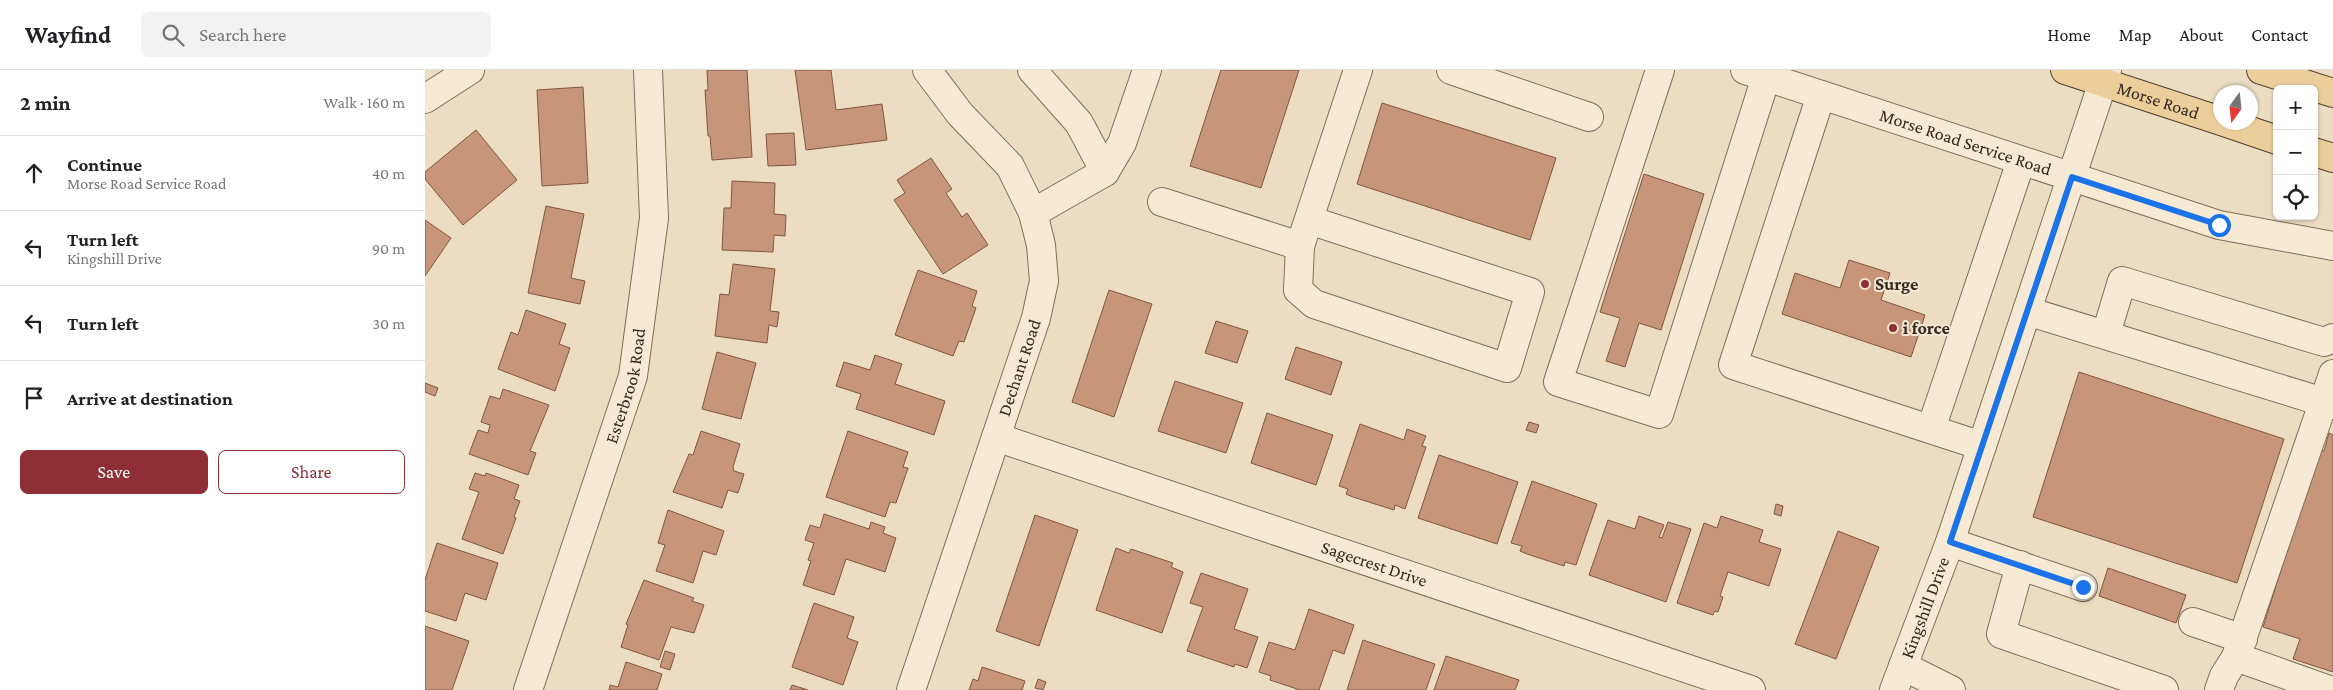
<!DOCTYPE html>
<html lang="en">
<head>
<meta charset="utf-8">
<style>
  :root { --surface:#fff; --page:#f2f2f2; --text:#202124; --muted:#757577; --line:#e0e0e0; --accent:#8f2e35 }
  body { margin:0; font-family:"Crimson Pro",serif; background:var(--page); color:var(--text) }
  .controls { position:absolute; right:15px; top:15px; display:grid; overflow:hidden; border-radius:8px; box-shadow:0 1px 4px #0004 }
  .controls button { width:45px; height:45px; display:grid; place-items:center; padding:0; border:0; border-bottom:1px solid var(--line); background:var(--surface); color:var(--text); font:25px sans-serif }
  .compass { position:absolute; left:1788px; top:15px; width:45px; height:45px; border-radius:50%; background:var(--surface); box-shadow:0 1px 4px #0004; rotate:195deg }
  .stop { position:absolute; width:15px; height:15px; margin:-11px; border:4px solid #1a73e8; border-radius:50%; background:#fff }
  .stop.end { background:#1a73e8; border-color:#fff; box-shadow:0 1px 5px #0008 }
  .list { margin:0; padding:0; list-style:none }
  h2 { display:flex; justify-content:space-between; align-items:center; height:65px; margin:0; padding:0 20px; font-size:21px }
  h2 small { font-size:16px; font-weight:400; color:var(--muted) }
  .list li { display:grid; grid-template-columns:32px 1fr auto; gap:15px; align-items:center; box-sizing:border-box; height:75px; padding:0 20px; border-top:1px solid var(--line) }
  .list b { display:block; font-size:19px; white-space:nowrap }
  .list p { margin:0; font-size:16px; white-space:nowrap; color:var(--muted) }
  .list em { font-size:16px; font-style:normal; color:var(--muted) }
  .actions { display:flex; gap:10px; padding:15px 20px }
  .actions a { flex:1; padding:11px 0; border:1px solid var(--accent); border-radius:8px; text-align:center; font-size:18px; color:var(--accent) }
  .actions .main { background:var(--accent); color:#fff }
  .icon { flex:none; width:28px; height:28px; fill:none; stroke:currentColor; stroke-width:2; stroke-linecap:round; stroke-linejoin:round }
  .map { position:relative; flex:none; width:1908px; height:620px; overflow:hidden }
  header { display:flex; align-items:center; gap:30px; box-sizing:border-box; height:70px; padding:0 25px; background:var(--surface); border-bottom:1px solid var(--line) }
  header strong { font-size:24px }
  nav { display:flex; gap:28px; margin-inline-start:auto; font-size:18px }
  .search { width:350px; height:45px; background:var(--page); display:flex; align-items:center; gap:12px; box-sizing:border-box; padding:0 18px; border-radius:8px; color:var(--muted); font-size:19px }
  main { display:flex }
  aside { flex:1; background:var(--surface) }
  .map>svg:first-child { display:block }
  .building { fill:#c7957a; stroke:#815641 }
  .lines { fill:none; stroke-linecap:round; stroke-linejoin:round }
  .minor-casing { stroke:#836d5a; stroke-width:30 }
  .major-casing { stroke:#513c2e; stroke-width:30 }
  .minor { stroke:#f6ead4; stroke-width:28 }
  .major { stroke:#ecce9b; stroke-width:28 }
  .route { stroke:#1a73e8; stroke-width:6 }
  .poi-dot { fill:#8f2e35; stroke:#f3e7d1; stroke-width:2 }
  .labels { text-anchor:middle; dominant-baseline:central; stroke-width:4; stroke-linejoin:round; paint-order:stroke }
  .street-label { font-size:18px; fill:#34271e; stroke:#f3e7d1 }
  .poi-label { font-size:18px; font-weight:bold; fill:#34271e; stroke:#f3e7d1; text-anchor:start }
</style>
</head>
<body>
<header>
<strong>Wayfind</strong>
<div class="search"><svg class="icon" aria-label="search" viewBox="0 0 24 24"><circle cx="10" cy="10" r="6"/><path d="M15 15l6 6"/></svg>Search here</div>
<nav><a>Home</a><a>Map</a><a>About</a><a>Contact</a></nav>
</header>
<main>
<aside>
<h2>2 min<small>Walk · 160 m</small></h2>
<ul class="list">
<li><svg class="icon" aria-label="ahead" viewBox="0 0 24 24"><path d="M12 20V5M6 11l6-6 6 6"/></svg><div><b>Continue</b><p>Morse Road Service Road</p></div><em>40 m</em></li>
<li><svg class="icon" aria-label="left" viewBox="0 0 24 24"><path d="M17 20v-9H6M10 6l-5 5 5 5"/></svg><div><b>Turn left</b><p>Kingshill Drive</p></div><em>90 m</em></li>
<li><svg class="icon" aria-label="left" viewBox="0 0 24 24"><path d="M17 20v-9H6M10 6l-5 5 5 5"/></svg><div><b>Turn left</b></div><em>30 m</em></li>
<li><svg class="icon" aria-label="arrive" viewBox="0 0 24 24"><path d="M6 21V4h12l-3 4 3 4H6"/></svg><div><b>Arrive at destination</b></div></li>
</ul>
<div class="actions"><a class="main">Save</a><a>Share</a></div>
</aside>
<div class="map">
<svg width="1908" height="620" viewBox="0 0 1908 620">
  <rect width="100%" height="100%" fill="#ebdcc2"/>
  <!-- building -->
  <path class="building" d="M282,0H322L327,87L287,90L285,66H283L280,20H283Z
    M370,0H406L411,40L457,34L462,70L381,80Z
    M796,0H874L836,118L765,96Z
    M158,17L163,113L117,116L112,20Z
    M957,33L1131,88L1105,170L932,114Z
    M51,60L92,110L38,155L0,109V102Z
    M369,63L371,95L343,96L341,64Z
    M506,88L527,119L521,123L537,147L542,143L563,175L518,204L469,130L480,123L472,110Z
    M1219,104L1279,124L1236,260L1214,253L1200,297L1181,291L1195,248L1175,242Z
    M307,111L350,113L349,144L361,145L360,166L349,165L348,182L297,180L299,138H306Z
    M121,136L159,144L146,208L160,211L155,234L103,223Z
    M0,150L26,168L0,206Z
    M1424,190L1465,203L1456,230L1500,245L1486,287L1357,244L1370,203L1415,218Z
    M308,194L350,199L345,241L354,242L352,257L344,255L342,273L290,266L295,224L304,225Z
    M493,200L552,221L547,236L551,238L539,272L534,271L528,286L470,265Z
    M684,220L727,234L689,347L647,332Z
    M101,240L141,254L134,274L145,278L130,321L73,299L86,262L93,265Z
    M791,251L823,261L812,293L780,283Z
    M871,277L917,292L906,325L860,309Z
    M292,282L331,293L316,349L277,339Z
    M450,285L477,294L470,314L520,331L509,365L431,339L436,324L411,316L419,292L445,300Z
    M1654,302L1859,369L1812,513L1608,447Z
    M750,311L818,333L801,383L733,361Z
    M0,313L13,318L10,326L0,322Z
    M78,319L124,335L105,381L111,383L103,405L44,384L53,360L63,363L65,355L56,352L65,326L75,329Z
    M842,343L908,365L891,415L826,393Z
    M1104,352L1114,355L1111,363L1101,360Z
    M935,354L979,370L982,359L1001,366L997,376L1001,377L980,439L970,435L969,440L928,427L921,424L923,419L914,416Z
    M276,361L315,374L308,397L309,401L319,404L313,423L303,420L297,438L248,422L264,384L268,385Z
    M423,361L483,382L478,397L483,398L471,433L465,432L460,447L401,427Z
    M1904,363L1908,365V602L1868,589L1875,569L1838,557L1894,380L1899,381Z
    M1014,385L1093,412L1072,474L993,448Z
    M50,403L60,406L61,403L94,415L89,429L95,431L89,447L91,448L78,484L37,469L54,422L44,419Z
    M1107,411L1172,434L1151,495L1140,492L1139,496L1102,484L1095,481L1097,476L1086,473Z
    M1351,434L1358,436L1356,446L1349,444Z
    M243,440L299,461L291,485L278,481L268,513L231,501L240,475L233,473Z
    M399,444L444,459L446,452L460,457L458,463L471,468L460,502L421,489L409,525L378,515L386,491L383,490L389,473L380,470L385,455L395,458Z
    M610,445L653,460L614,576L571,561Z
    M1214,446L1239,455L1234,467L1237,468L1243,452L1266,459L1241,532L1164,505L1183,450L1210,459Z
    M1296,446L1338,460L1334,472L1356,479L1344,516L1303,502L1295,526L1298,527L1293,542L1290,541L1288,545L1252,533L1279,453L1292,458Z
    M1413,461L1454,477L1411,589L1370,574Z
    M12,473L73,493L61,530L40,523L31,551L0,541V510Z
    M691,478L704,483L706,479L748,493L746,497L758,502L737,563L671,540Z
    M1683,498L1761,525L1751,553L1674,526Z
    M776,503L823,519L809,559L833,567L822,598L810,594L809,597L762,581L778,537L765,533Z
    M219,510L269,528L267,531L279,535L269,563L246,557L234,590L196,577L203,555L201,554Z
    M389,533L429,547L422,568L433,572L418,615L367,597Z
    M884,539L929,555L919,584L908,580L894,620H875L845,610L846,606L834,602L844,572L870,580Z
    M0,556L44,571L27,620H0Z
    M938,570L1010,594L1001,620H922Z
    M240,581L250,584L245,600L235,597Z
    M1021,586L1094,610L1090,620H1009Z
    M201,592L237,604L232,620H184L185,615L193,617Z
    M557,597L600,611L597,620H544L548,609L553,611Z
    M613,609L621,612L618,620L610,618Z
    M367,615L383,620H365Z"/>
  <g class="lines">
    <defs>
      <g id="minor">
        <path d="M607,0L654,53L680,102"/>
        <path d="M1026,0L1164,47"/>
        <path d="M1235,0L1133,312L1234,344L1341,7"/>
        <path id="s1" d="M1320,0L1794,155L1908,176"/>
        <path d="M1396,25L1308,295L1557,376"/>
        <path d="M0,29L45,0"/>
        <path d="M737,132L875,176L933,0"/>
        <path d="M608,143L680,102L697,73L722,0"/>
        <path d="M875,176L873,220L889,234L1082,298L1105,222L884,150"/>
        <path d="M1602,241L1908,335"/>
        <path d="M1681,264L1697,211L1899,272L1908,268"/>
        <path d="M1506,359L1596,91"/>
        <path id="s2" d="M571,367L1326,620"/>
        <path d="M1525,472L1658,517"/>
        <path d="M1595,495L1576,564L1739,620"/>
        <path d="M1768,552L1818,569"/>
        <path d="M1478,596L1526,620"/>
        <path id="s3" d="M103,620L208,306L229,148L223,0"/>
        <path id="s4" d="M486,620L611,248L619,211L616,175L608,143L585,96L535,44L502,0"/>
        <path id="s5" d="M1469,620L1525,472L1682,0"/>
        <path d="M1794,620L1799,606L1811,587"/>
        <path d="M1904,620L1811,587L1908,304"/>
      </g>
      <g id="major">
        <path id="s6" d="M1640,0L1796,51"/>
        <path d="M1836,0L1908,23"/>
        <path d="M1799,52L1852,70"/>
        <path d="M1889,82L1908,88"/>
      </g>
    </defs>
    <!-- minor casing -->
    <use href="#minor" class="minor-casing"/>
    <!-- major casing -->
    <use href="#major" class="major-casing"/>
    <!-- minor -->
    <use href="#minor" class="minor"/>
    <!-- major -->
    <use href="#major" class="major"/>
  </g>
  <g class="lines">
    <!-- route -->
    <path class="route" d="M1658,517L1525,472L1647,107L1794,155"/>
  </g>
  <!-- markers -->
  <g class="poi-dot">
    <circle cx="1440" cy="214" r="5"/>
    <circle cx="1468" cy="258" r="5"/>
  </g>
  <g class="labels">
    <!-- street labels -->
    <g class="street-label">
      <text stroke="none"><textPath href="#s6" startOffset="98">Morse Road</textPath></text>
      <text stroke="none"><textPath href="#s1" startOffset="232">Morse Road Service Road</textPath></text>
      <text stroke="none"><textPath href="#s4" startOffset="340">Dechant Road</textPath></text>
      <text stroke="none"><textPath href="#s3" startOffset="320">Esterbrook Road</textPath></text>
      <text stroke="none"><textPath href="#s2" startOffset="399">Sagecrest Drive</textPath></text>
      <text stroke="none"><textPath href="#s5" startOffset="88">Kingshill Drive</textPath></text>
    </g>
    <!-- poi labels -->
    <g class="poi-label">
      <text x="1450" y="214">Surge</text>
      <text x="1478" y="258">i force</text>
    </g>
  </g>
</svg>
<div class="controls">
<button>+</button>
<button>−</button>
<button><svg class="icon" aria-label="locate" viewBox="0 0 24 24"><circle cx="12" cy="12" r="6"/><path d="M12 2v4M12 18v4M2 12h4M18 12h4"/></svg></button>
</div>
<svg class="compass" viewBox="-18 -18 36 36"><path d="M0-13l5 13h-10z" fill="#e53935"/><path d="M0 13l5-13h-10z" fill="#757577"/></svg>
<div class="stop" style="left:1794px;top:155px"></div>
<div class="stop end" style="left:1658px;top:517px"></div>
</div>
</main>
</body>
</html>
